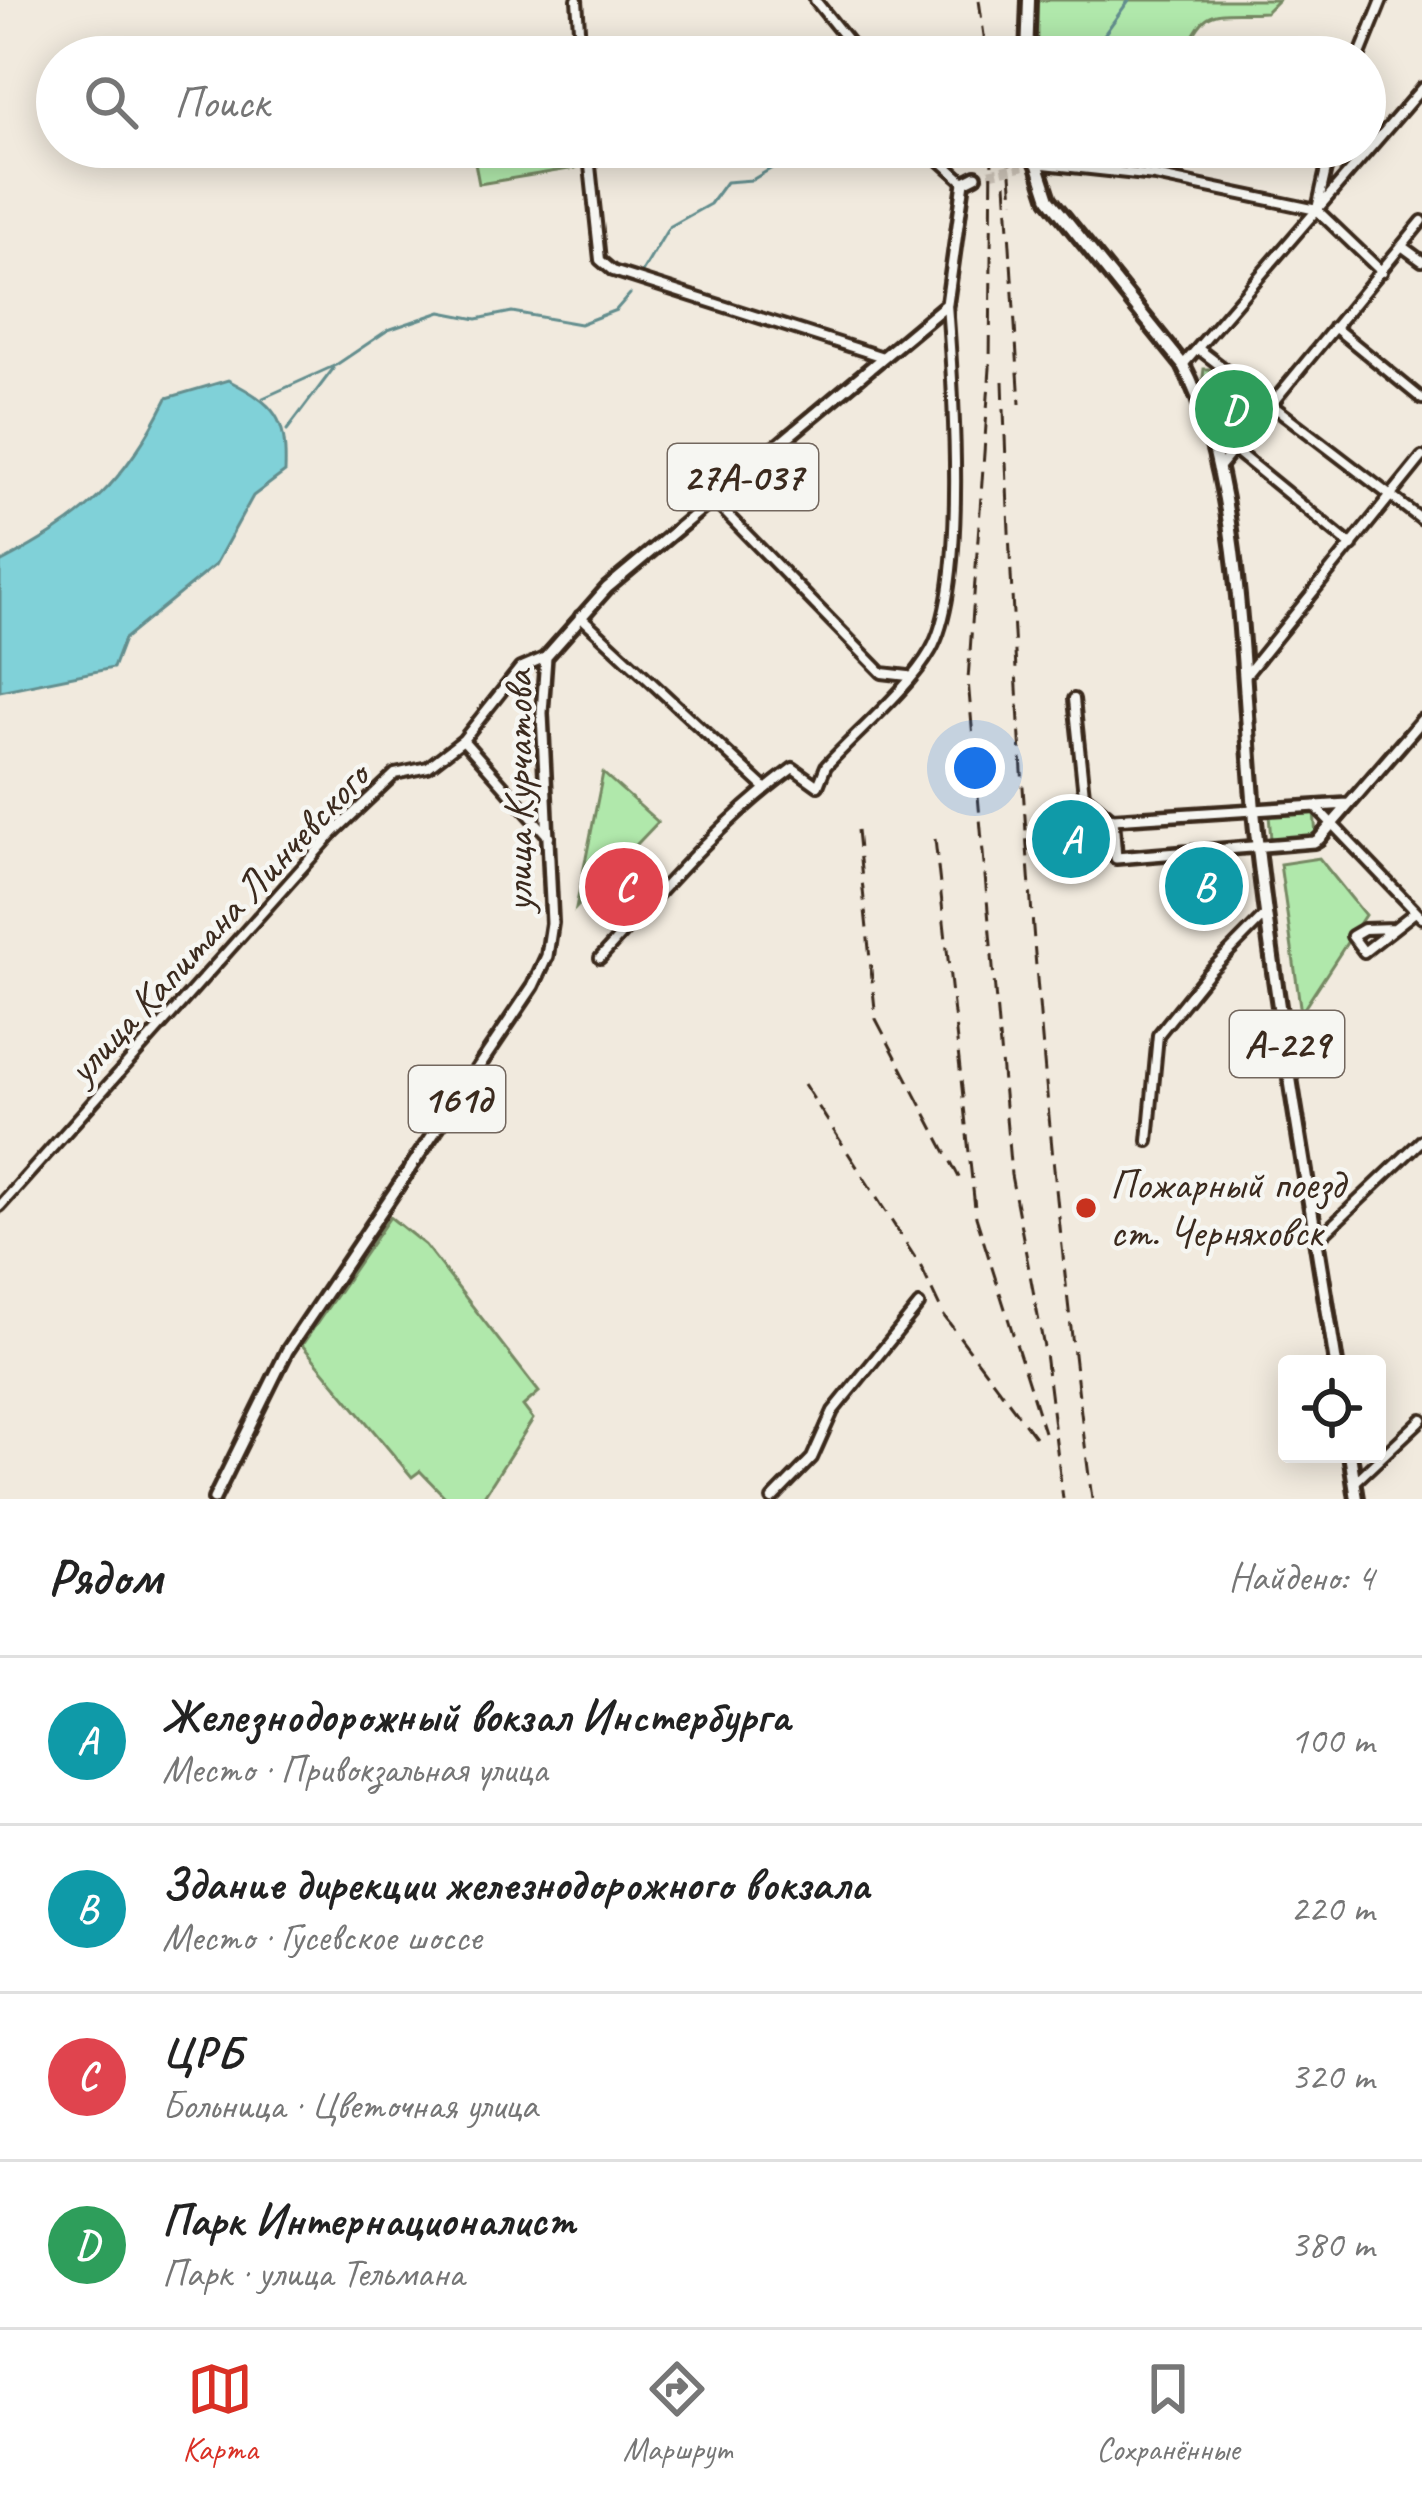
<!DOCTYPE html>
<html lang="ru">
<head>
<meta charset="utf-8">
<style>
  :root { --surface:#fff; --page:#f6f6f6; --text:#222; --muted:#767676; --line:#e0e0e0; --accent:#d93025 }
  body { margin:0; font-family:Caveat,sans-serif; background:var(--page); color:var(--text) }
  .controls { position:absolute; right:36px; bottom:36px; display:grid; overflow:hidden; border-radius:12px; box-shadow:0 6px 30px #0003 }
  .controls button { width:108px; height:108px; display:grid; place-items:center; padding:0; border:0; border-bottom:3px solid var(--line); background:var(--surface); color:var(--text); font:60px sans-serif }
  .you { position:absolute; left:975px; top:768px; width:42px; height:42px; margin:-30px; border:9px solid #fff; border-radius:50%; background:#1a73e8; box-shadow:0 0 0 18px #1a73e833 }
  .badge { display:grid; place-items:center; width:78px; height:78px; border-radius:50%; background:var(--accent); color:#fff; font-size:39px; font-weight:700 }
  .pin { position:absolute; translate:-50% -50%; border:6px solid #fff; box-shadow:0 3px 12px #0006 }
  .list { margin:0; padding:0; list-style:none }
  h2 { display:flex; justify-content:space-between; align-items:center; height:156px; margin:0; padding:0 48px; font-size:51px }
  h2 small { font-size:39px; font-weight:400; color:var(--muted) }
  .list li { display:grid; grid-template-columns:78px 1fr auto; gap:36px; align-items:center; box-sizing:border-box; height:168px; padding:0 48px; border-top:3px solid var(--line) }
  .list b { display:block; font-size:45px; white-space:nowrap }
  .list p { margin:0; font-size:39px; white-space:nowrap; color:var(--muted) }
  .list em { font-size:39px; font-style:normal; color:var(--muted) }
  .icon { flex:none; width:66px; height:66px; fill:none; stroke:currentColor; stroke-width:2; stroke-linecap:round; stroke-linejoin:round }
  .map { position:relative; flex:none; width:1422px; height:1499px; overflow:hidden }
  .search { position:absolute; background:var(--surface); box-shadow:0 6px 30px #0003; left:36px; right:36px; top:36px; height:132px; display:flex; align-items:center; gap:30px; box-sizing:border-box; padding:0 42px; border-radius:66px; color:var(--muted); font-size:45px }
  .sheet { height:828px; background:var(--surface) }
  nav { display:flex; justify-content:space-around; align-items:center; box-sizing:border-box; height:168px; border-top:3px solid var(--line); background:var(--surface); font-size:33px; color:var(--muted) }
  nav a { display:grid; justify-items:center; gap:6px }
  nav .on { color:var(--accent) }
  .map>svg:first-child { display:block }
  .green { fill:#b0e8ab; stroke:#768964; stroke-width:3 }
  .water { fill:#80d1d8; stroke:#648e8e; stroke-width:3 }
  .lines { fill:none; stroke-linecap:round; stroke-linejoin:round }
  .stream { stroke:#648e8e; stroke-width:3 }
  .major-tunnel { stroke:#cdc4b8; stroke-width:9; stroke-dasharray:9 4.5; stroke-linecap:butt }
  .minor-casing { stroke:#3b2a1e; stroke-width:16 }
  .major-casing { stroke:#3b2a1e; stroke-width:18 }
  .highway-casing { stroke:#3b2a1e; stroke-width:20 }
  .minor { stroke:#f6f6f2; stroke-width:8 }
  .major { stroke:#f6f6f2; stroke-width:9 }
  .highway { stroke:#f6f6f2; stroke-width:10 }
  .rail { stroke:#3b2a1e; stroke-width:3; stroke-dasharray:18 9; stroke-linecap:butt }
  .poi-dot { fill:#c8321e; stroke:#f6f6f2; stroke-width:4.5 }
  .labels { text-anchor:middle; dominant-baseline:central; stroke-width:9; stroke-linejoin:round; paint-order:stroke }
  .shield { fill:#f6f6f2; stroke:#73675e; stroke-width:3 }
  .shield-label { font-size:39px; font-weight:bold; fill:#3b2a1e }
  .street-label { font-size:42px; fill:#3b2a1e; stroke:#f6f6f2 }
  .poi-label { font-size:42px; fill:#3b2a1e; stroke:#f6f6f2; text-anchor:start }
</style>
</head>
<body>
<div class="map">
<svg width="1422" height="1499" viewBox="0 0 1422 1499">
  <rect width="100%" height="100%" fill="#f1eade"/>
  <filter id="ink" filterUnits="userSpaceOnUse"><feTurbulence type="fractalNoise" baseFrequency=".00833" numOctaves="2"/><feDisplacementMap in="SourceGraphic" scale="24" xChannelSelector="R" yChannelSelector="G"/><feConvolveMatrix kernelMatrix="1 2 1 2 8 2 1 2 1" color-interpolation-filters="sRGB"/></filter>
  <g filter="url(#ink)">
    <!-- green -->
    <path class="green" d="M1037,0H1278L1266,12C1209,15 1209,2 1182,57H1037Z
      M472,147H573L575,168L479,184Z
      M1210,369L1258,411L1228,450L1219,444L1203,377L1204,369Z
      M603,773L658,822L576,908Z
      M1314,812L1316,835L1271,839L1269,815Z
      M1319,858L1365,915L1301,1013L1280,864Z
      M390,1217L425,1245L539,1392L523,1406L533,1419L482,1499H447L420,1471L412,1477L302,1345Z"/>
    <!-- water -->
    <path class="water" d="M228,380C276,405 287,417 285,472L253,496L215,565L124,639L113,668L0,691V563C85,518 124,485 167,398Z"/>
    <g class="lines">
      <!-- stream -->
      <path class="stream" d="M1088,57L1129,0
        M641,274L669,227L710,204L726,182L752,180L807,147
        M263,398L336,365L388,330L441,312L477,319L512,312L580,324L616,310L630,294
        M287,430L333,369"/>
      <!-- major-tunnel -->
      <path class="major-tunnel" d="M976,176L1023,166"/>
      <defs>
        <path id="minor" d="M577,0L581,57
          M815,0L861,57
          M1359,57L1382,0
          M588,147L600,260L613,271L883,357
          M925,147L964,182
          M1035,163L1155,176L1317,210L1382,272
          M1317,209L1331,147
          M1403,247L1422,261
          M1334,327L1422,399
          M1200,350L1422,520
          M1183,365L1422,88
          M1237,452L1352,546
          M1218,469L1422,221
          M714,501L882,673L908,676
          M580,616L765,788
          M1246,675L1422,457
          M1074,699L1084,795L1113,819
          M463,740L549,837
          M1315,806L1422,918
          M1394,928L1364,929L1352,936L1364,952L1415,912
          M600,958C661,891 720,821 793,768L818,786L826,766C857,732 909,689 931,650C968,584 953,383 947,304
          M1148,1141L1158,1035L1208,973L1266,914
          M0,1206L334,832L395,774L428,767L463,740L520,668L546,657
          M1317,1240L1422,1140
          M1356,1481L1422,1419
          M772,1499L812,1458L833,1411L919,1305"/>
        <path id="major" d="M1348,804L1113,819L1116,858L1314,842L1319,839L1422,720
          M214,1499L287,1351L533,986L547,956L552,923L542,713L546,657L607,588L947,304L964,182L976,176"/>
        <path id="highway" d="M1027,57L1029,0
          M1032,147L1049,199L1183,365C1247,486 1241,702 1257,840C1277,1016 1309,1190 1336,1364
          M1350,1454L1357,1499"/>
      </defs>
      <!-- minor casing -->
      <use href="#minor" class="minor-casing"/>
      <!-- major casing -->
      <use href="#major" class="major-casing"/>
      <!-- highway casing -->
      <use href="#highway" class="highway-casing"/>
      <!-- minor -->
      <use href="#minor" class="minor"/>
      <!-- major -->
      <use href="#major" class="major"/>
      <!-- highway -->
      <use href="#highway" class="highway"/>
      <!-- rail -->
      <path class="rail" d="M979,0L987,57
        M992,147L990,368L968,680L1011,1175L1045,1353L1063,1499
        M1009,147L1013,201
        M1006,183L1020,404
        M1003,381C1016,755 1043,1128 1092,1499
        M857,830L876,1019L963,1185
        M935,839L976,1217L1044,1432
        M804,1084L921,1267L944,1316L1035,1437"/>
    </g>
  </g>
  <!-- markers -->
  <circle class="poi-dot" cx="1086" cy="1208" r="12"/>
  <g class="labels">
    <!-- shield labels -->
    <g class="shield">
      <rect x="668" y="444" width="150" height="66" rx="9"/>
      <rect x="1230" y="1011" width="114" height="66" rx="9"/>
      <rect x="409" y="1066" width="96" height="66" rx="9"/>
    </g>
    <g class="shield-label">
      <text x="743" y="477">27А-037</text>
      <text x="1287" y="1044">А-229</text>
      <text x="457" y="1099">161д</text>
    </g>
    <!-- street labels -->
    <g class="street-label">
      <text transform="translate(518 791) rotate(-90)">улица Курчатова</text>
      <text transform="translate(218 923) rotate(-47)">улица Капитана Линчевского</text>
    </g>
    <!-- poi labels -->
    <g class="poi-label">
      <text x="1110" y="1184">Пожарный поезд<tspan x="1110" dy="48">ст. Черняховск</tspan></text>
    </g>
  </g>
</svg>
<div class="controls">
<button><svg class="icon" aria-label="locate" viewBox="0 0 24 24"><circle cx="12" cy="12" r="6"/><path d="M12 2v4M12 18v4M2 12h4M18 12h4"/></svg></button>
</div>
<div class="you"></div>
<div class="pin badge" style="left:1071px;top:839px;background:#0f9aa8">A</div>
<div class="pin badge" style="left:1204px;top:886px;background:#0f9aa8">B</div>
<div class="pin badge" style="left:624px;top:887px;background:#e0444e">C</div>
<div class="pin badge" style="left:1234px;top:409px;background:#2e9e5b">D</div>
<div class="search"><svg class="icon" aria-label="search" viewBox="0 0 24 24"><circle cx="10" cy="10" r="6"/><path d="M15 15l6 6"/></svg>Поиск</div>
</div>
<section class="sheet">
<h2>Рядом<small>Найдено: 4</small></h2>
<ul class="list">
<li><span class="badge" style="background:#0f9aa8">A</span><div><b>Железнодорожный вокзал Инстербурга</b><p>Место · Привокзальная улица</p></div><em>100 m</em></li>
<li><span class="badge" style="background:#0f9aa8">B</span><div><b>Здание дирекции железнодорожного вокзала</b><p>Место · Гусевское шоссе</p></div><em>220 m</em></li>
<li><span class="badge" style="background:#e0444e">C</span><div><b>ЦРБ</b><p>Больница · Цветочная улица</p></div><em>320 m</em></li>
<li><span class="badge" style="background:#2e9e5b">D</span><div><b>Парк Интернационалист</b><p>Парк · улица Тельмана</p></div><em>380 m</em></li>
</ul>
</section>
<nav>
<a class="on"><svg class="icon" aria-label="map" viewBox="0 0 24 24"><path d="M3 6l6-2 6 2 6-2v14l-6 2-6-2-6 2zM9 4v14M15 6v14"/></svg>Карта</a>
<a><svg class="icon" aria-label="directions" viewBox="0 0 24 24"><path d="M12 3l9 9-9 9-9-9zM9 14v-3h6M13 9l2 2-2 2"/></svg>Маршрут</a>
<a><svg class="icon" aria-label="saved" viewBox="0 0 24 24"><path d="M7 4h10v16l-5-4-5 4z"/></svg>Сохранённые</a>
</nav>
</body>
</html>
